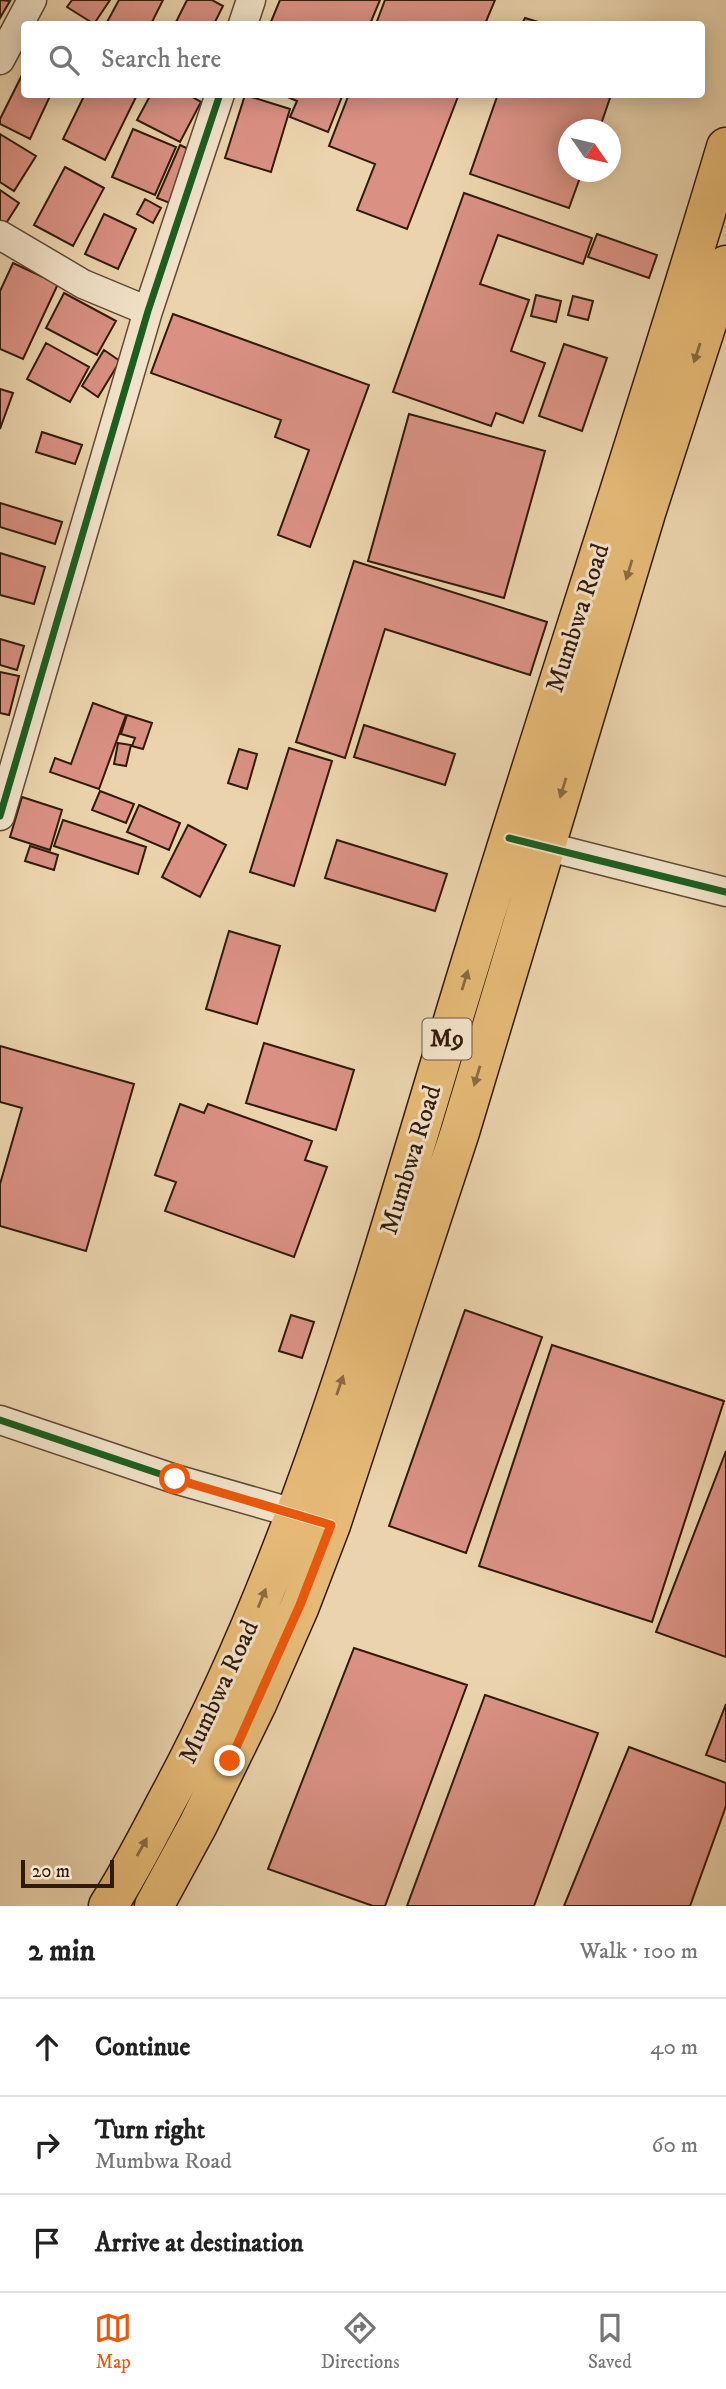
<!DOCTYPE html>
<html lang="en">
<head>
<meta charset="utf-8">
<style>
  :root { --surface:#fff; --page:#f2f2f2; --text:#222; --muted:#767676; --line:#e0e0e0; --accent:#ea580c }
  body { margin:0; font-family:"IM FELL DW Pica",serif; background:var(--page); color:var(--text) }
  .compass { position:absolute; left:558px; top:119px; width:63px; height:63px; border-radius:50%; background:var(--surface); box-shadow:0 4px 18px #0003; rotate:124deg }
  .scale { position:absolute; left:21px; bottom:18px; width:93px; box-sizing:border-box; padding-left:7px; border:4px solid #321a0b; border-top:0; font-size:19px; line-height:24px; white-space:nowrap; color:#321a0b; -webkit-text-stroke:5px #f2e3ca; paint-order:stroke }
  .stop { position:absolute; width:21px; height:21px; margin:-16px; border:5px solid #ea580c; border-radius:50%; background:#fff }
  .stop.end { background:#ea580c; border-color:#fff; box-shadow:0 2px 7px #0008 }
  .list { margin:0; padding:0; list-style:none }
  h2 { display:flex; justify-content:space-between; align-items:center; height:91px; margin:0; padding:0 28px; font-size:30px }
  h2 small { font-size:23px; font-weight:400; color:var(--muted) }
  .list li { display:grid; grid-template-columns:46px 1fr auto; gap:21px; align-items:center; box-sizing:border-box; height:98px; padding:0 28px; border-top:2px solid var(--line) }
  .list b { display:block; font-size:26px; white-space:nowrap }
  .list p { margin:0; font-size:23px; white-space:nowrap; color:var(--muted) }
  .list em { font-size:23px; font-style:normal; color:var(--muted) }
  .icon { flex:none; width:38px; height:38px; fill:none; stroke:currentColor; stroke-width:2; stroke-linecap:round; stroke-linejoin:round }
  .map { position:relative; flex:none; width:726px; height:1906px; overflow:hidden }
  .search { position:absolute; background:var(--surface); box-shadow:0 4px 18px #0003; left:21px; right:21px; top:21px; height:77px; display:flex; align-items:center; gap:18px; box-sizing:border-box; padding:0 24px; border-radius:7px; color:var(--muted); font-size:26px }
  .sheet { height:385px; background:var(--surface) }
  nav { display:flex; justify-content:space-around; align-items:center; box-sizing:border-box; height:98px; border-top:2px solid var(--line); background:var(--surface); font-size:19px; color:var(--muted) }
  nav a { display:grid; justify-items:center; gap:4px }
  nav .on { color:var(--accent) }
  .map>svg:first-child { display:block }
  .building { fill:#da9184; stroke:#321a0b; stroke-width:2 }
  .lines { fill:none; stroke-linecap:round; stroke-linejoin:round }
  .street-casing { stroke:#604834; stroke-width:31 }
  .primary-casing { stroke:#321a0b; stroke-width:41 }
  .street { stroke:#f2e3ca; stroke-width:28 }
  .primary { stroke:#e6ba76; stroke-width:38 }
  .cycleway-casing { stroke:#f2e3ca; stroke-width:11 }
  .cycleway { stroke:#1b5e20; stroke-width:7 }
  .oneway { fill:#8c6a40 }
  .route { stroke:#ea580c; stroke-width:9 }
  .labels { text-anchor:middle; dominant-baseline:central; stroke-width:6; stroke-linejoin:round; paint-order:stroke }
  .shield { fill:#f2e3ca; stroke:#6c5644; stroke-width:2 }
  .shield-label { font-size:24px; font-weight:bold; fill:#321a0b }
  .street-label { font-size:26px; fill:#321a0b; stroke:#f2e3ca }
</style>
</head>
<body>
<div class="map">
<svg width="726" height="1906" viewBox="0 0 726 1906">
  <rect width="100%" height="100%" fill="#ebd4ad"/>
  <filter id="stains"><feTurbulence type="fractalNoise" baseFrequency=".00286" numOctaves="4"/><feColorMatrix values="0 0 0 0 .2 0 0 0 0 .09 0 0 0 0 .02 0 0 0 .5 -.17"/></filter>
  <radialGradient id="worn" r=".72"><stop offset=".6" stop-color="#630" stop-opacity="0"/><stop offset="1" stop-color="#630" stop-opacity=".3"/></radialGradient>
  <!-- building -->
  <path class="building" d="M0,0L10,1L0,18Z
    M72,0H110L94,24L67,7Z
    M119,0H163L151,24H106Z
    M187,0H212L223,6L214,24H175Z
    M280,0H380L370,24H270Z
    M385,0H495L485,24H376Z
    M525,18L545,24H522Z
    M24,71V94H51L30,139L0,124V119Z
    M85,94L137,95L105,160L63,139Z
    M151,94H187L201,102L180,142L137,120Z
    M281,94H343L328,132L290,117L297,101Z
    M349,94H459L407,229L357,210L375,164L329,146Z
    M498,94H600L610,98L599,130H568V172H582L569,208L470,174Z
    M245,95L290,109L271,172L225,158Z
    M133,129L176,147L155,195L112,177Z
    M0,134L36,156L14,191L0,182Z
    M180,145L197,153L175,205L157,198Z
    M65,167L104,188L73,246L34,225Z
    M0,190L19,203L3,228L0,226Z
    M464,193L592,238L583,264L498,235L480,284L529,300L511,351L545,363L523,423L496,413L491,426L393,392Z
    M145,199L161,208L153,223L137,214Z
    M104,214L136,229L118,269L85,254Z
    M597,234L657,255L649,278L588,257Z
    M13,263L58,284L23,359L0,349V291Z
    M64,293L116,321L97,355L46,328Z
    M536,295L561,301L556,322L531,316Z
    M573,296L593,301L588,320L568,315Z
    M173,314L369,385L310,547L278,535L309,450L275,437L281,420L151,373Z
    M46,343L89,367L70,402L27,379Z
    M564,344L607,358L582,431L539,416Z
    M104,350L120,361L98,397L82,386Z
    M0,389L13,393L0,429Z
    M409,414L545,451L504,598L368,561Z
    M42,432L82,445L75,464L36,452Z
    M0,503L62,522L55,544L0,527Z
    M0,553L45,567L34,604L0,595Z
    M354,561L547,622L530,675L385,629L345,758L296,742Z
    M0,639L24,646L17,670L0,665Z
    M0,672L19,676L9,715L0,713Z
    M93,703L126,715L99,789L50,772L55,758L71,764Z
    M127,715L152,723L143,749L132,746L135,738L121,734Z
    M364,725L455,754L445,785L354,757Z
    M118,743L131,745L126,766L114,764Z
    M289,748L332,761L294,886L250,872Z
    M239,749L257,754L247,789L228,783Z
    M100,791L134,804L126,823L92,810Z
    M22,797L62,810L50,850L10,837Z
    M139,805L180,823L169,850L127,832Z
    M63,820L146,847L138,874L54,846Z
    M188,825L226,845L200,897L162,877Z
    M337,840L447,874L435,911L325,878Z
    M30,846L58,855L54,870L25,861Z
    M229,931L280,946L257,1024L206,1009Z
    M264,1043L354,1070L336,1130L246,1103Z
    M0,1046L134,1084L86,1251L0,1226V1184L22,1108L0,1102Z
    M180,1104L204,1113L208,1104L312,1141L305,1160L327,1167L294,1257L165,1211L176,1182L155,1175Z
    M465,1310L542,1337L466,1553L389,1526Z
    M291,1315L314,1322L302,1358L279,1351Z
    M552,1345L724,1401L652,1622L479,1566Z
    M726,1451V1657L656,1632Z
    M354,1648L467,1685L385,1906H373L268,1869Z
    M485,1695L598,1733L534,1906H407Z
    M726,1704V1762L706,1755Z
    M629,1747L726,1783V1806L690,1906H564Z"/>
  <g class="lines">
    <defs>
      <path id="street" d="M243,24L251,0
        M0,60L32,0
        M0,235L83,284L148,311
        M0,816L148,311L220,94
        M529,842L726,892
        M0,1420L175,1479L311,1518"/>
      <path id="primary" d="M108,1906C132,1869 151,1830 172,1791C303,1545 376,1273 457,1007C544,720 640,435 726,147
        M154,1906L198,1825L257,1704L300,1606L331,1525L460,1132L646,513L726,265"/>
    </defs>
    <!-- street casing -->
    <use href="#street" class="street-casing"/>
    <!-- primary casing -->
    <use href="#primary" class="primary-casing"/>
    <!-- street -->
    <use href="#street" class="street"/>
    <!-- primary -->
    <use href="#primary" class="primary"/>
    <defs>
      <path id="cycleway" d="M0,816L148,311L220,94
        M509,838L726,892
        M0,1420L175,1479L331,1525"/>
    </defs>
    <!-- cycleway casing -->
    <use href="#cycleway" class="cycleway-casing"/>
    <!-- cycleway -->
    <use href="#cycleway" class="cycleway"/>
  </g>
  <!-- one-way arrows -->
  <defs><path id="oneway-solid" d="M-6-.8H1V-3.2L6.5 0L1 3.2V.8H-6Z" transform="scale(1.75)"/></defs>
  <g class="oneway">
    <use href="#oneway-solid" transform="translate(697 353) rotate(108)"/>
    <use href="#oneway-solid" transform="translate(629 570) rotate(107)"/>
    <use href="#oneway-solid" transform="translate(563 788) rotate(107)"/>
    <use href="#oneway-solid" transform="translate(465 980) rotate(-73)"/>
    <use href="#oneway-solid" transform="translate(477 1076) rotate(107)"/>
    <use href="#oneway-solid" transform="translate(340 1385) rotate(-71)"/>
    <use href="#oneway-solid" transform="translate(262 1598) rotate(-68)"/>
    <use href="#oneway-solid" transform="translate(142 1847) rotate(-61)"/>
  </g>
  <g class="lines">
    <!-- route -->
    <path class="route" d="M175,1479L331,1525L300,1605L230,1761"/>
  </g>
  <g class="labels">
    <!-- shield labels -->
    <rect class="shield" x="422.5" y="1018.5" width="49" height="41" rx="5"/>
    <g class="shield-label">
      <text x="447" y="1039">M9</text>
    </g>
    <!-- street labels -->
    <g class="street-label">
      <text transform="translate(578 618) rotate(-72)">Mumbwa Road</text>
      <text transform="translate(411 1160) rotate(-73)">Mumbwa Road</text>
      <text transform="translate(219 1692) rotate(-65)">Mumbwa Road</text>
    </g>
  </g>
  <rect width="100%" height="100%" filter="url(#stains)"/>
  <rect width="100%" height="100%" fill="url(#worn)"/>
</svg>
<svg class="compass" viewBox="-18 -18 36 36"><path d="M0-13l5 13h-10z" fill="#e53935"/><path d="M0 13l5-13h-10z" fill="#767676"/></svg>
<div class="scale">20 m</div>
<div class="stop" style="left:175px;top:1479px"></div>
<div class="stop end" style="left:230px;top:1761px"></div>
<div class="search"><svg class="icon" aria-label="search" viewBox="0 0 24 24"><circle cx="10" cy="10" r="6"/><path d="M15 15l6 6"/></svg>Search here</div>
</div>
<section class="sheet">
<h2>2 min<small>Walk · 100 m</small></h2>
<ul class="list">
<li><svg class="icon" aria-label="ahead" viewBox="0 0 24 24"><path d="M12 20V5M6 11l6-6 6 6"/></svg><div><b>Continue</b></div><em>40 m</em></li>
<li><svg class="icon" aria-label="right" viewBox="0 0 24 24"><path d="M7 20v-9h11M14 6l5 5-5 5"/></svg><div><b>Turn right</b><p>Mumbwa Road</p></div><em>60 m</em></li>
<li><svg class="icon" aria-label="arrive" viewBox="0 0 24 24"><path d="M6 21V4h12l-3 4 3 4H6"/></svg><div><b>Arrive at destination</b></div></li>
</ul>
</section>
<nav>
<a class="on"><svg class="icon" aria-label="map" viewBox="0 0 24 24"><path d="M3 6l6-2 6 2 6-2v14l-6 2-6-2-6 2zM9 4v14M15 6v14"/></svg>Map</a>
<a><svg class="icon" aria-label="directions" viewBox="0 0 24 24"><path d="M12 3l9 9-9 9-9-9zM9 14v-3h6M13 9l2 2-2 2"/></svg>Directions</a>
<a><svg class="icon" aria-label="saved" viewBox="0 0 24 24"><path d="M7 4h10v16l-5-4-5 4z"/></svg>Saved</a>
</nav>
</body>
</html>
